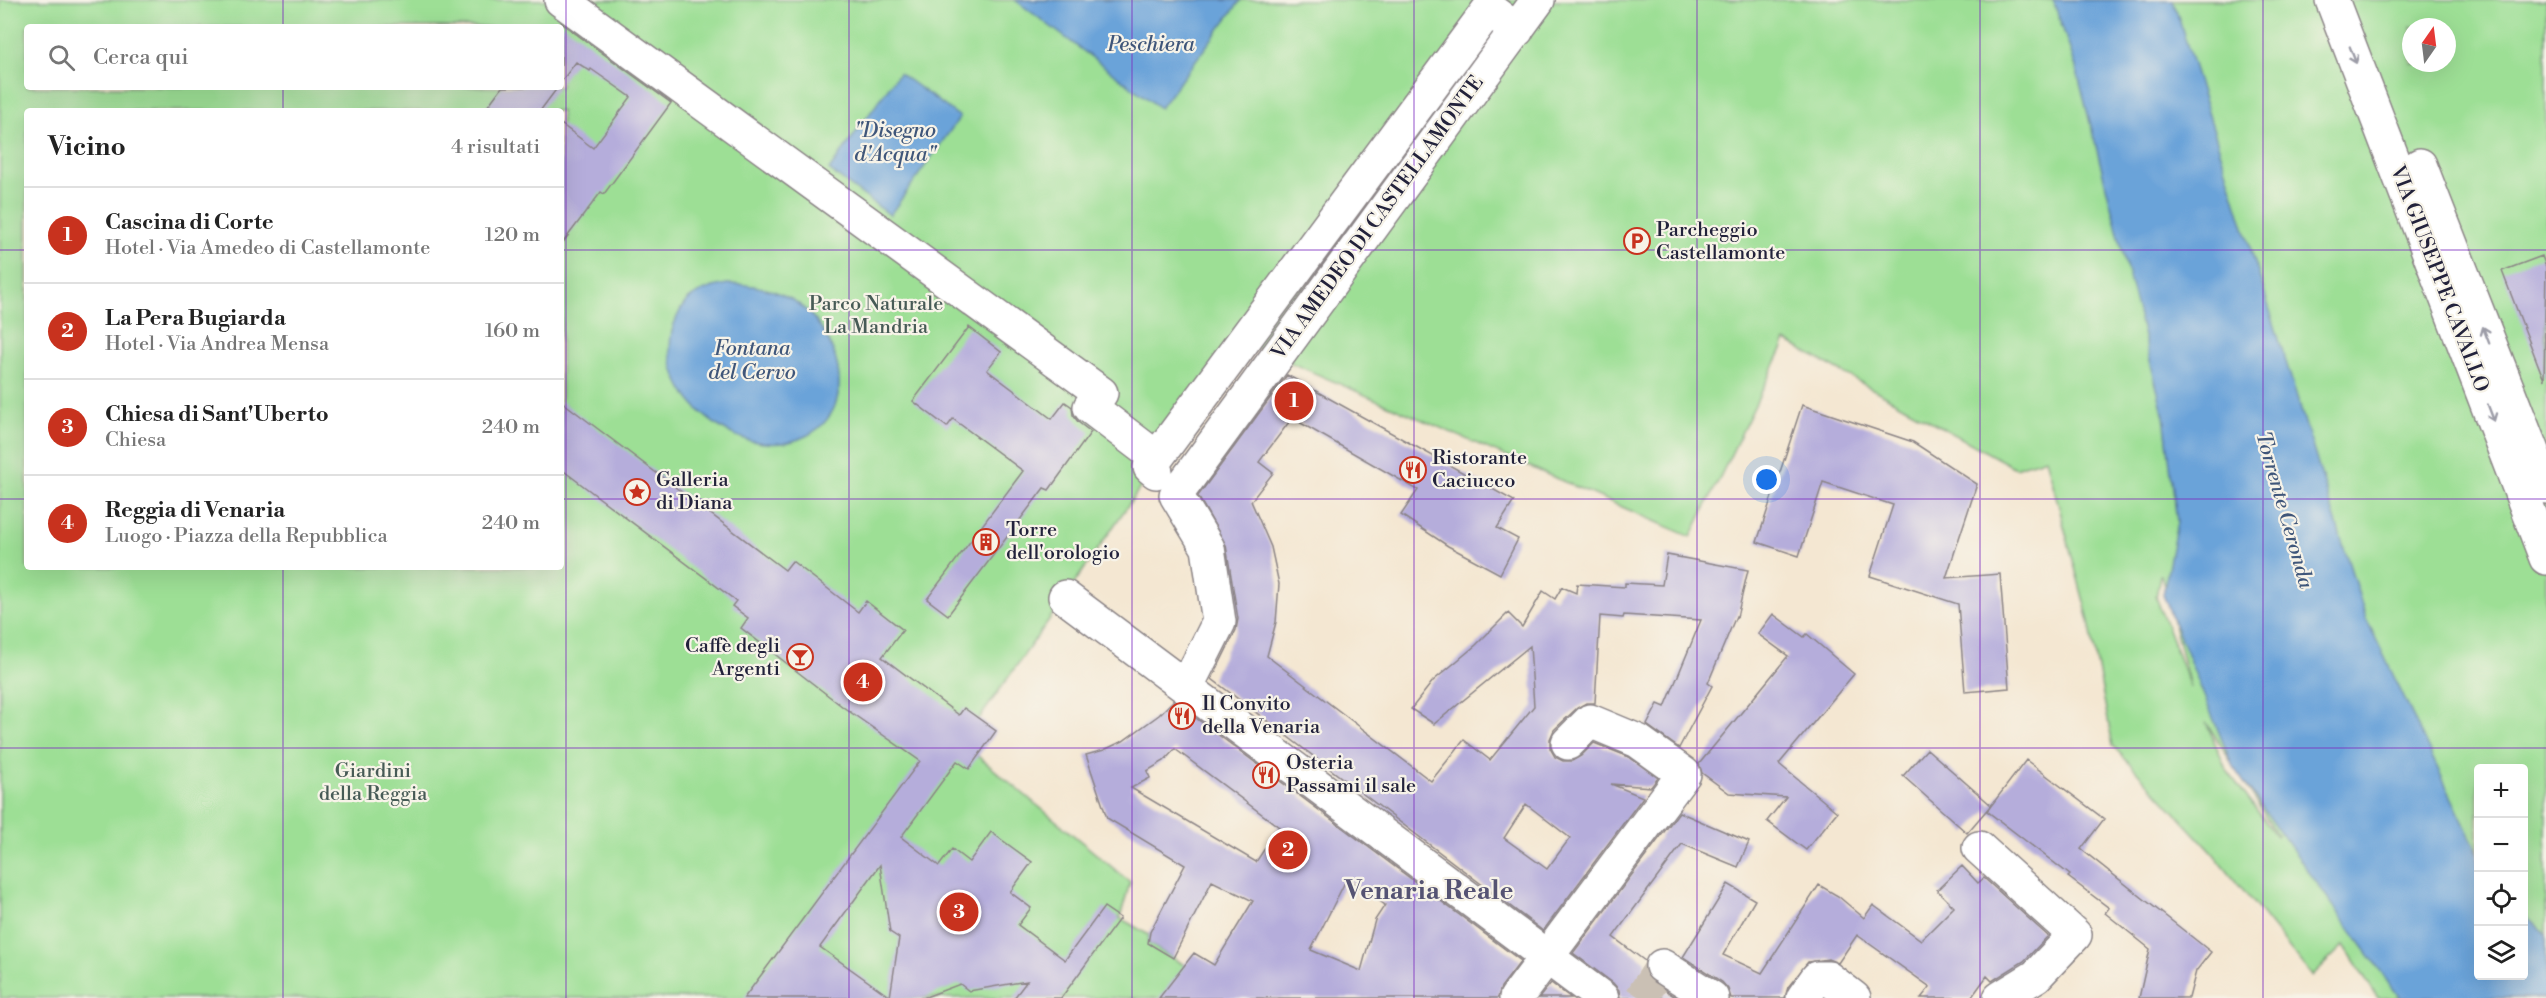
<!DOCTYPE html>
<html lang="it">
<head>
<meta charset="utf-8">
<style>
  :root { --surface:#fff; --page:#f2f2f2; --text:#222; --muted:#767676; --line:#e0e0e0; --accent:#c8321e }
  body { margin:0; font-family:"Libre Bodoni",serif; background:var(--page); color:var(--text) }
  .controls { position:absolute; right:18px; bottom:18px; display:grid; overflow:hidden; border-radius:6px; box-shadow:0 6px 24px #0002 }
  .controls button { width:54px; height:54px; display:grid; place-items:center; padding:0; border:0; border-bottom:2px solid var(--line); background:var(--surface); color:var(--text); font:30px sans-serif }
  .compass { position:absolute; left:2402px; top:18px; width:54px; height:54px; border-radius:50%; background:var(--surface); box-shadow:0 6px 24px #0002; rotate:14deg }
  .you { position:absolute; left:1767px; top:480px; width:21px; height:21px; margin:-15px; border:4px solid #fff; border-radius:50%; background:#1a73e8; box-shadow:0 0 0 9px #1a73e833 }
  .badge { display:grid; place-items:center; width:39px; height:39px; border-radius:50%; background:var(--accent); color:#fff; font-size:20px; font-weight:700 }
  .pin { position:absolute; translate:-50% -50%; border:3px solid #fff; box-shadow:0 2px 6px #0006 }
  .list { margin:0; padding:0; list-style:none }
  h2 { display:flex; justify-content:space-between; align-items:center; height:78px; margin:0; padding:0 24px; font-size:26px }
  h2 small { font-size:20px; font-weight:400; color:var(--muted) }
  .list li { display:grid; grid-template-columns:39px 1fr auto; gap:18px; align-items:center; box-sizing:border-box; height:96px; padding:0 24px; border-top:2px solid var(--line) }
  .list b { display:block; font-size:22px; white-space:nowrap }
  .list p { margin:0; font-size:20px; white-space:nowrap; color:var(--muted) }
  .list em { font-size:20px; font-style:normal; color:var(--muted) }
  .icon { flex:none; width:33px; height:33px; fill:none; stroke:currentColor; stroke-width:2; stroke-linecap:round; stroke-linejoin:round }
  .map { position:relative; flex:none; width:2546px; height:998px; overflow:hidden }
  .search { position:absolute; background:var(--surface); box-shadow:0 6px 24px #0002; left:24px; top:24px; width:540px; height:66px; display:flex; align-items:center; gap:15px; box-sizing:border-box; padding:0 21px; border-radius:6px; color:var(--muted); font-size:22px }
  .panel { position:absolute; background:var(--surface); box-shadow:0 6px 24px #0002; left:24px; top:108px; width:540px; height:462px; border-radius:6px }
  .map>svg:first-child { display:block }
  .green { fill:#9ddf95; stroke:#608068; stroke-width:1.5; fill-rule:evenodd }
  .water { fill:#6aa3d9; stroke:#46628a; stroke-width:1.5 }
  .building { fill:#b5addb; fill-rule:evenodd }
  .lines { fill:none; stroke-linecap:round; stroke-linejoin:round }
  .minor-tunnel { stroke:#cac0b4; stroke-width:33; stroke-dasharray:33 16; stroke-linecap:butt }
  .minor-casing { stroke:#8b8486; stroke-width:36 }
  .minor { stroke:#fff; stroke-width:33 }
  .oneway { stroke:#9c9ca7 }
  .grid { fill:none; stroke:#7b2cbf; stroke-width:1.5; stroke-opacity:0.55 }
  .labels { text-anchor:middle; dominant-baseline:central; stroke-width:4.5; stroke-linejoin:round; paint-order:stroke }
  .street-label { font-size:20px; fill:#22223b; stroke:#f7f3e8 }
  .poi-label { font-size:20px; fill:#22223b; stroke:#f7f3e8; text-anchor:start }
  .park-label { font-size:20px; fill:#475b56; stroke:#f7f3e8 }
  .water-label { font-size:21px; font-style:italic; fill:#3f567a; stroke:#f7f3e8 }
  .district-label { font-size:26px; font-weight:bold; fill:#555373; stroke:#f7f3e8 }
</style>
</head>
<body>
<div class="map">
<svg width="2546" height="998" viewBox="0 0 2546 998">
  <rect width="100%" height="100%" fill="#f7f3e8"/>
  <filter id="ink" filterUnits="userSpaceOnUse"><feTurbulence type="fractalNoise" baseFrequency=".0167" numOctaves="2"/><feDisplacementMap in="SourceGraphic" scale="12" xChannelSelector="R" yChannelSelector="G"/><feConvolveMatrix kernelMatrix="1 2 1 2 8 2 1 2 1" color-interpolation-filters="sRGB"/></filter>
  <filter id="wash" filterUnits="userSpaceOnUse"><feTurbulence type="fractalNoise" baseFrequency=".008" numOctaves="4" result="noise"/><feDisplacementMap in="SourceGraphic" scale="24" xChannelSelector="R" yChannelSelector="G"/><feGaussianBlur stdDeviation="1.35" result="paint"/><feColorMatrix in="noise" values="0 0 0 0 0 0 0 0 0 0 0 0 0 0 0 0 0 1.4 0 .05"/><feComposite in="paint" operator="in"/></filter>
  <g filter="url(#wash)">
    <rect width="100%" height="100%" fill="#f4e7d2"/>
    <!-- green -->
    <path class="green" d="M0,0H2546V998H2378L2344,945L2312,976L2212,852L2113,746L2088,617L2046,458L2015,468L1786,341L1691,537L1241,341L1065,597L962,743L1130,882L1120,918L1149,935L1148,943L1208,979L1191,998H0ZM27,27H561V87H27ZM2411,27H2447V63H2411ZM27,111H561V567H27ZM2160,575H2161L2190,687L2156,597ZM2206,722L2277,835L2276,836L2226,769ZM2478,768H2524V976H2478Z"/>
    <!-- water -->
    <path class="water" d="M1015,0H1241L1160,108Z
      M2053,0H2173L2366,618L2478,853V976H2524V914L2546,934V998H2400L2233,767L2163,595L2177,522L2164,416L2076,67Z
      M899,73L960,117L890,215L829,170Z
      M727,284C750,284 773,288 793,300C837,328 864,407 806,436C739,469 644,387 677,317C680,310 686,300 693,296C703,289 716,286 727,284Z"/>
    <g id="blocks">
      <!-- building -->
      <path class="building" d="M561,23L671,103L604,194L601,192L561,245V124L593,148L631,97L591,69L590,71L576,62L561,82Z
        M502,87H558L540,111H484Z
        M2542,256L2546,267L2544,380L2502,271Z
        M969,327L1001,352L987,370L1052,419L1065,402L1072,407L1073,415L1078,422L1091,432L1049,490L1044,488L948,615L927,599L1023,471L953,419L947,427L913,401Z
        M1287,375L1514,501L1497,528L1518,539L1500,574L1448,546L1401,515L1418,490L1292,418L1259,462L1273,473L1251,501L1271,547L1279,584L1276,622L1267,656L1431,781L1464,740L1490,760L1534,706L1530,646L1434,724L1411,709L1433,681L1476,645L1508,613L1522,627L1543,591L1555,599L1562,587L1576,593L1577,584L1625,587V583L1662,585L1667,555L1748,570L1737,617L1736,616L1708,683L1712,686L1679,748L1647,725L1658,704L1665,707L1701,620L1624,615L1623,618L1600,616L1595,703H1586L1577,708L1554,730L1550,739V748L1555,757L1563,761H1572L1581,756L1594,743L1629,757L1658,778L1651,787L1611,784L1643,797L1543,931L1212,679L1236,630L1238,619L1226,545L1198,496ZM1526,804L1570,838L1547,869L1504,838Z
        M561,401L785,570L792,561L858,612L866,601L903,630L882,657L959,715L964,708L996,731L969,769L957,761L901,837L939,866L952,849L969,862L991,832L1032,862L1010,892L1031,908L1018,925L1065,960L1104,907L1120,918L1061,998H1014L1027,981L969,991L960,984L923,998H744L920,761L843,707L741,628L748,618L732,606L736,601L561,469ZM880,865L890,932L899,938L890,997L820,947Z
        M1802,405L1913,442L1977,484L1946,578L2000,574L2009,688L1965,692L1958,604L1870,576L1893,505L1823,482L1799,556L1757,542Z
        M1773,614L1804,637L1807,634L1854,674L1779,764L1837,812L1806,850L1767,821L1786,797L1729,793L1702,773L1699,764L1788,656L1758,634Z
        M1173,701L1521,961L1501,987L1498,998H1159L1194,953L1214,965L1253,901L1212,881L1173,958L1148,943L1150,932L1185,865L1107,818L1086,755L1104,750L1123,741L1159,715ZM1175,749L1279,827L1256,862L1131,788L1150,778L1147,771L1164,761ZM1347,878L1385,905L1375,920L1361,971L1311,950Z
        M1927,749L1991,805L1967,833L1903,776Z
        M2026,760L2104,819L2081,849L2211,952L2196,971L2189,998H2139L2150,949L2105,913L2109,908L2068,877L2070,875L1987,811Z
        M1679,812L1749,842L1738,867L1682,844L1613,937L1645,961V974L1651,981L1677,998H1620L1619,990L1613,983L1573,953Z
        M1962,866L1978,883L1984,878L2048,936L2024,961L1992,981L1987,976L1971,998H1921L1930,987L1857,935L1838,963L1828,959L1808,962L1788,987L1785,998H1731L1728,989L1722,982L1683,957L1728,884L1755,900L1723,955L1762,973L1819,885L1838,896L1864,918L1873,905L1921,940L1954,907L1937,890Z
        M1551,983L1571,998H1539Z"/>
    </g>
  </g>
  <g filter="url(#ink)">
    <use href="#blocks" fill-opacity="0" stroke="#8b8486" stroke-width="1.5"/>
    <g class="lines">
      <!-- minor-tunnel -->
      <path class="minor-tunnel" d="M1641,998L1662,966"/>
      <defs>
        <path id="minor" d="M561,0L1101,393L1090,407L1157,458
          M2332,0L2546,558
          M2420,165L2546,487
          M1156,472L1150,467L1489,9L1517,30
          M1065,597L1602,998
          M1187,686L1219,622L1208,548L1176,495L1538,0
          M1979,848L2075,935L2036,976L2000,998
          M1662,966L1712,998
          M1516,998L1684,774L1638,741L1590,721L1568,743
          M1803,998L1817,978H1828L1854,998"/>
      </defs>
      <!-- minor casing -->
      <use href="#minor" class="minor-casing"/>
      <!-- minor -->
      <use href="#minor" class="minor"/>
    </g>
    <!-- one-way arrows -->
    <defs><path id="oneway-shaft" d="M-6 0H5M1.5-3L5.5 0L1.5 3" fill="none" stroke-width="1.6" stroke-linecap="round" stroke-linejoin="round" transform="scale(1.5)"/></defs>
    <g class="oneway">
      <use href="#oneway-shaft" transform="translate(2353 55) rotate(69)"/>
      <use href="#oneway-shaft" transform="translate(2486 335) rotate(-111)"/>
      <use href="#oneway-shaft" transform="translate(2491 413) rotate(69)"/>
    </g>
  </g>
  <!-- grid -->
  <path class="grid" d="M283,0V27M566,0V998M849,0V998M1132,0V998M1414,0V998M1697,0V998M1980,0V998M2263,0V998M283,87V111M0,250H27M561,250H2546M0,499H27M561,499H2546M283,567V998M0,748H2546"/>
  <!-- icons -->
  <defs>
    <symbol id="parking-ring" viewBox="-11 -11 22 22"><circle r="9.5" fill="#f7f3e8" stroke="#c8321e" stroke-width="1.5"/><path d="M-3.5-5.5H1a3.5 3.5 0 0 1 0 7H-1V5.5H-3.5ZM-1-3.4V-.6H.8a1.4 1.4 0 0 0 0-2.8Z" fill="#c8321e"/></symbol>
    <symbol id="restaurant-ring" viewBox="-11 -11 22 22"><circle r="9.5" fill="#f7f3e8" stroke="#c8321e" stroke-width="1.5"/><path d="M-5-6h1v4h1v-4h1v4h1v-4h1v5L-1.5 .5V6h-2V.5L-5-1ZM5-6V6H3V1.5H1.5Q1.5-4 5-6Z" fill="#c8321e"/></symbol>
    <symbol id="sight-ring" viewBox="-11 -11 22 22"><circle r="9.5" fill="#f7f3e8" stroke="#c8321e" stroke-width="1.5"/><path d="M0-6L1.8-2.2L6-1.7L2.9 1.2L3.7 5.4L0 3.3L-3.7 5.4L-2.9 1.2L-6-1.7L-1.8-2.2Z" fill="#c8321e"/></symbol>
    <symbol id="building-ring" viewBox="-11 -11 22 22"><circle r="9.5" fill="#f7f3e8" stroke="#c8321e" stroke-width="1.5"/><path d="M-4-6H4V6H1V3H-1V6H-4ZM-2.5-4.3h1.7v1.8h-1.7ZM.8-4.3h1.7v1.8H.8ZM-2.5-1h1.7V.8h-1.7ZM.8-1h1.7V.8H.8Z" fill="#c8321e"/></symbol>
    <symbol id="bar-ring" viewBox="-11 -11 22 22"><circle r="9.5" fill="#f7f3e8" stroke="#c8321e" stroke-width="1.5"/><path d="M-6-5H6L.8 .8V4.5H3.5V6h-7V4.5H-.8V.8Z" fill="#c8321e"/></symbol>
  </defs>
  <g fill-rule="evenodd">
    <use href="#parking-ring" x="1622" y="226" width="30" height="30"/>
    <use href="#restaurant-ring" x="1398" y="455" width="30" height="30"/>
    <use href="#sight-ring" x="622" y="477" width="30" height="30"/>
    <use href="#building-ring" x="971" y="527" width="30" height="30"/>
    <use href="#bar-ring" x="785" y="642" width="30" height="30"/>
    <use href="#restaurant-ring" x="1167" y="701" width="30" height="30"/>
    <use href="#restaurant-ring" x="1251" y="760" width="30" height="30"/>
  </g>
  <g class="labels">
    <!-- street labels -->
    <g class="street-label">
      <text transform="translate(1378 218) rotate(-54)">VIA AMEDEO DI CASTELLAMONTE</text>
      <text transform="translate(2439 279) rotate(69)">VIA GIUSEPPE CAVALLO</text>
    </g>
    <!-- poi labels -->
    <g class="poi-label">
      <text x="1656" y="230">Parcheggio<tspan x="1656" dy="23">Castellamonte</tspan></text>
      <text x="1432" y="458">Ristorante<tspan x="1432" dy="23">Caciucco</tspan></text>
      <text x="656" y="480">Galleria<tspan x="656" dy="23">di Diana</tspan></text>
      <text x="1006" y="530">Torre<tspan x="1006" dy="23">dell'orologio</tspan></text>
      <text x="780" y="646" text-anchor="end">Caffè degli<tspan x="780" dy="23">Argenti</tspan></text>
      <text x="1202" y="704">Il Convito<tspan x="1202" dy="23">della Venaria</tspan></text>
      <text x="1286" y="763">Osteria<tspan x="1286" dy="23">Passami il sale</tspan></text>
    </g>
    <!-- park labels -->
    <g class="park-label">
      <text x="876" y="304">Parco Naturale<tspan x="876" dy="23">La Mandria</tspan></text>
      <text x="373" y="771">Giardini<tspan x="373" dy="23">della Reggia</tspan></text>
    </g>
    <!-- water labels -->
    <g class="water-label">
      <text x="1151" y="45">Peschiera</text>
      <text x="895" y="131">"Disegno<tspan x="895" dy="24">d'Acqua"</tspan></text>
      <text x="752" y="349">Fontana<tspan x="752" dy="24">del Cervo</tspan></text>
      <text transform="translate(2284 510) rotate(74)">Torrente Ceronda</text>
    </g>
    <!-- district labels -->
    <g class="district-label">
      <text x="1429" y="891">Venaria Reale</text>
    </g>
  </g>
</svg>
<div class="controls">
<button>+</button>
<button>−</button>
<button><svg class="icon" aria-label="locate" viewBox="0 0 24 24"><circle cx="12" cy="12" r="6"/><path d="M12 2v4M12 18v4M2 12h4M18 12h4"/></svg></button>
<button><svg class="icon" aria-label="layers" viewBox="0 0 24 24"><path d="M12 4l9 5-9 5-9-5zM3 14l9 5 9-5"/></svg></button>
</div>
<svg class="compass" viewBox="-18 -18 36 36"><path d="M0-13l5 13h-10z" fill="#e53935"/><path d="M0 13l5-13h-10z" fill="#767676"/></svg>
<div class="you"></div>
<div class="pin badge" style="left:1294px;top:401px">1</div>
<div class="pin badge" style="left:1288px;top:850px">2</div>
<div class="pin badge" style="left:959px;top:912px">3</div>
<div class="pin badge" style="left:863px;top:682px">4</div>
<div class="search"><svg class="icon" aria-label="search" viewBox="0 0 24 24"><circle cx="10" cy="10" r="6"/><path d="M15 15l6 6"/></svg>Cerca qui</div>
<section class="panel">
<h2>Vicino<small>4 risultati</small></h2>
<ul class="list">
<li><span class="badge">1</span><div><b>Cascina di Corte</b><p>Hotel · Via Amedeo di Castellamonte</p></div><em>120 m</em></li>
<li><span class="badge">2</span><div><b>La Pera Bugiarda</b><p>Hotel · Via Andrea Mensa</p></div><em>160 m</em></li>
<li><span class="badge">3</span><div><b>Chiesa di Sant'Uberto</b><p>Chiesa</p></div><em>240 m</em></li>
<li><span class="badge">4</span><div><b>Reggia di Venaria</b><p>Luogo · Piazza della Repubblica</p></div><em>240 m</em></li>
</ul>
</section>
</div>
</body>
</html>
